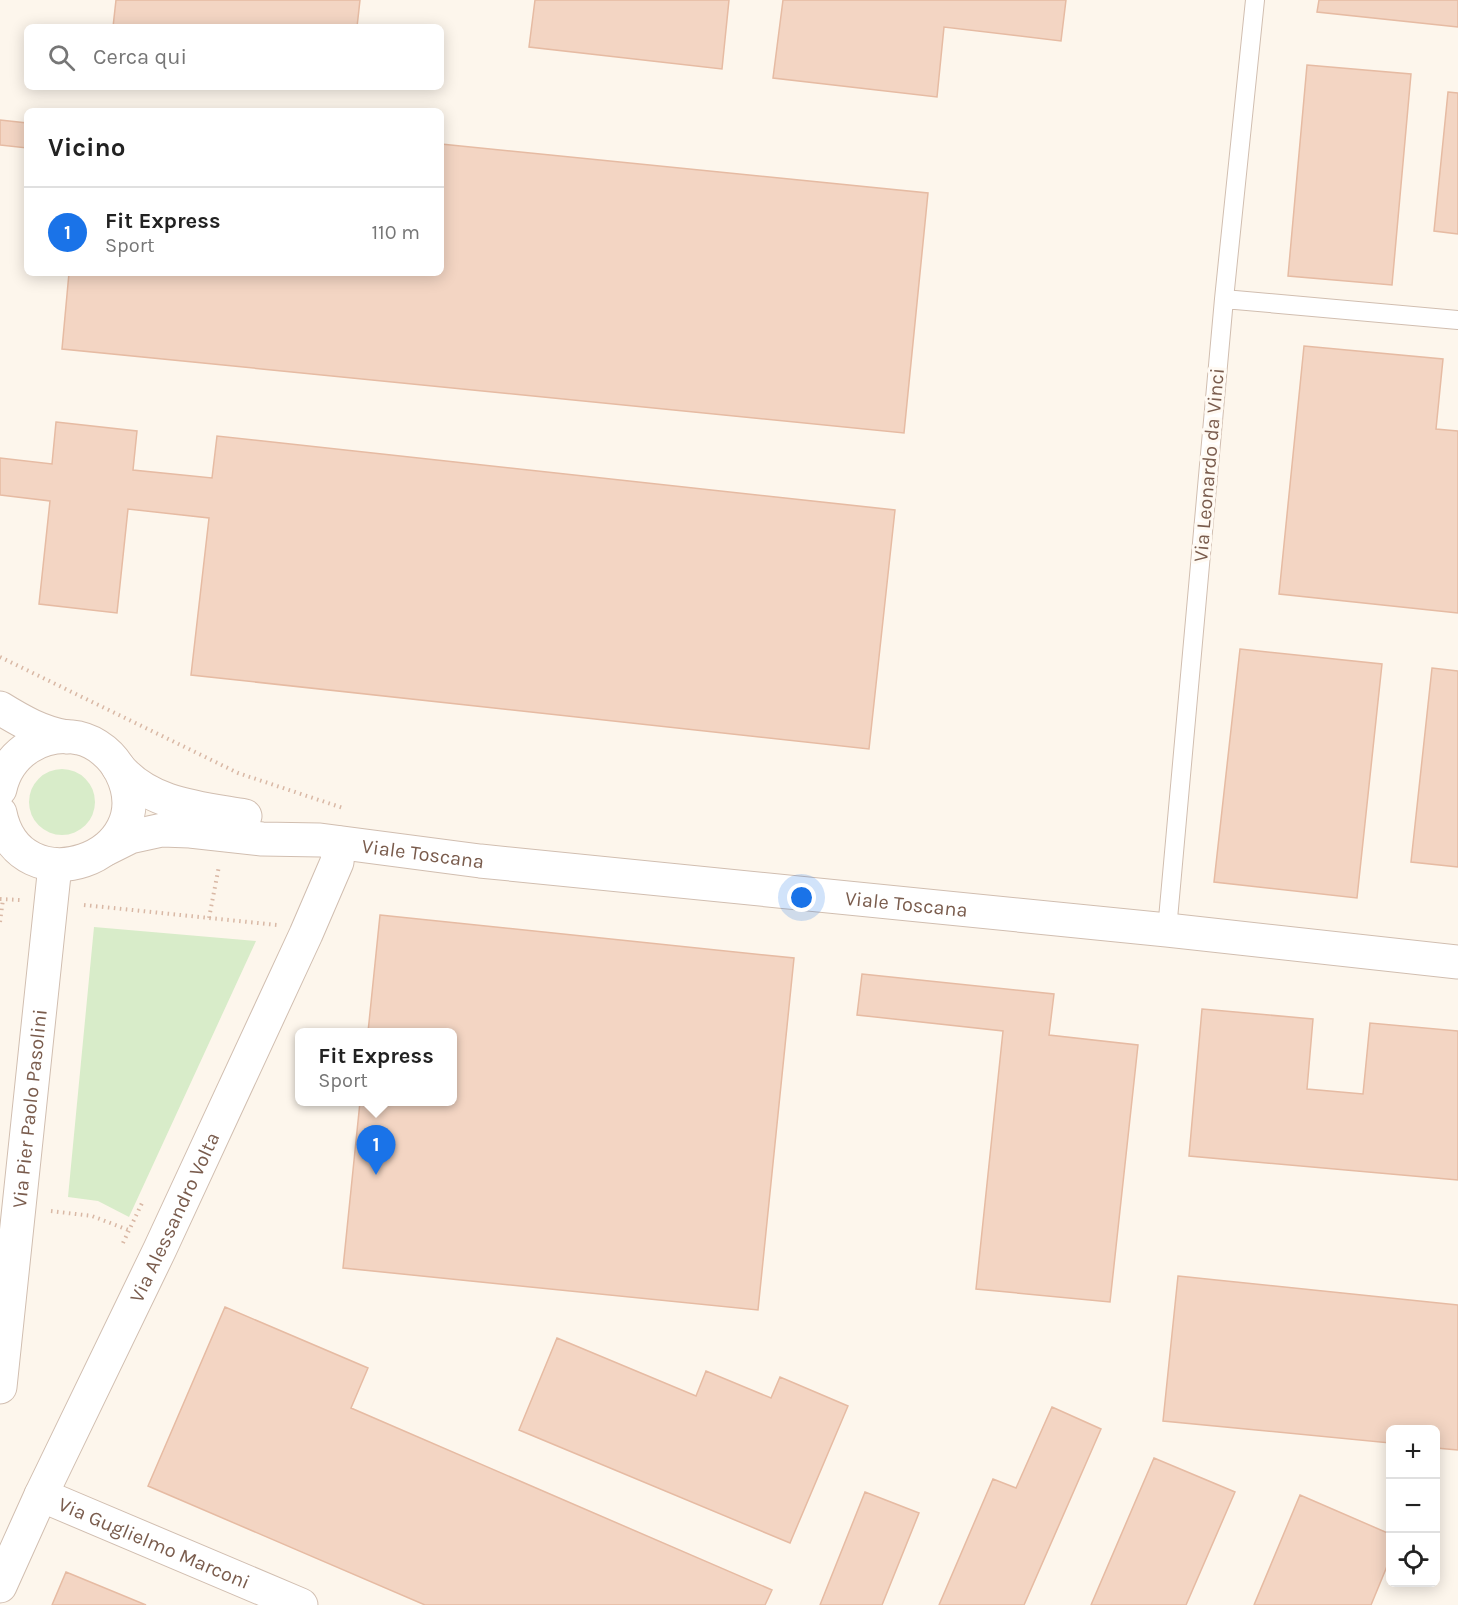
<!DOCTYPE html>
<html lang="it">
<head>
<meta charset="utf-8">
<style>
  :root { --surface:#fff; --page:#f6f6f6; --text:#222; --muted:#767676; --line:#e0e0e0; --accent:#1a73e8 }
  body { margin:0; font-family:Karla,sans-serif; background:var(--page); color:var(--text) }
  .controls { position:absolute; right:18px; bottom:18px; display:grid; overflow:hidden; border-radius:9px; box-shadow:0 3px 15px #0003 }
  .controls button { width:54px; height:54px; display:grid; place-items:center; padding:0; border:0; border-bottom:2px solid var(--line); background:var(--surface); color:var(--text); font:30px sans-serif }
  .you { position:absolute; left:802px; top:898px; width:21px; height:21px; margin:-15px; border:4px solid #fff; border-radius:50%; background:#1a73e8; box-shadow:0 0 0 9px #1a73e833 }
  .badge { display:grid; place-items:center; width:39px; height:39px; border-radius:50%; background:var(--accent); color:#fff; font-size:20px; font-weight:700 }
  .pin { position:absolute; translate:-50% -50px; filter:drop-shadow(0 2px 3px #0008) }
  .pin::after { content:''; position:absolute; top:32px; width:21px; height:18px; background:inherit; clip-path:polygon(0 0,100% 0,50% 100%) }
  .popup { position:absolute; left:295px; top:1028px; width:162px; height:78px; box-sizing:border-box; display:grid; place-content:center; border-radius:9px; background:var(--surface); filter:drop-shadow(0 2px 4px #0005); font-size:20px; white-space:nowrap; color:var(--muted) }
  .popup b { font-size:22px; color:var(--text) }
  .popup::after { content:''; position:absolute; left:50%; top:100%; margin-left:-12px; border:12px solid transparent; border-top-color:var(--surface) }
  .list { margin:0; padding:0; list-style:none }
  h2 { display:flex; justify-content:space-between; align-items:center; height:78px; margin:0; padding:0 24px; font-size:26px }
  h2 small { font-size:20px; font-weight:400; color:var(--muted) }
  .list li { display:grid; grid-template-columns:39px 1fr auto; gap:18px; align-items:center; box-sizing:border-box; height:90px; padding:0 24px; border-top:2px solid var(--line) }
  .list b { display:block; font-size:22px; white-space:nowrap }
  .list p { margin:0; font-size:20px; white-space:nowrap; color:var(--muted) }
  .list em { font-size:20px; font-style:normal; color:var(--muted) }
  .icon { flex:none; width:33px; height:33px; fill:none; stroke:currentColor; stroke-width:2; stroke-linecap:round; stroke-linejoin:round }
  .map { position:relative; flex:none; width:1458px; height:1605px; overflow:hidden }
  .search { position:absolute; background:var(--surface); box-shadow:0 3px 15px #0003; left:24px; top:24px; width:420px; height:66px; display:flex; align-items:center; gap:15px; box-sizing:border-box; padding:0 21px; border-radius:9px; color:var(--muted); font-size:22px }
  .panel { position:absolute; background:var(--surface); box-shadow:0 3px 15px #0003; left:24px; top:108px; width:420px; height:168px; border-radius:9px }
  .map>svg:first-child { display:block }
  .green { fill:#d8ecc9 }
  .building { fill:#f3d5c3; stroke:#e6bba3; stroke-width:1.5 }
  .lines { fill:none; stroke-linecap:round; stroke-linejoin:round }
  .service-casing { stroke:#d1beb0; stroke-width:20 }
  .minor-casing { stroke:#d1beb0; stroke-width:35 }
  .tertiary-casing { stroke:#d1beb0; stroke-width:35 }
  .path { stroke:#d9b8a5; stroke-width:4; stroke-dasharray:1.5 4.5; stroke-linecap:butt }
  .service { stroke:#fff; stroke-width:18 }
  .minor { stroke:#fff; stroke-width:33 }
  .tertiary { stroke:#fff; stroke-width:33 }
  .labels { text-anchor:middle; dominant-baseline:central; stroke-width:6; stroke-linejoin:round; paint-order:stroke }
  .street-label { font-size:20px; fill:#7a5c4d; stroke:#fffaf3 }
</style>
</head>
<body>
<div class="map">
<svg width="1458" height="1605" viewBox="0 0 1458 1605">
  <rect width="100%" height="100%" fill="#fdf6ec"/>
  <!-- green -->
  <path class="green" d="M29 802a33 33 0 1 1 66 0a33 33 0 1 1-66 0Z
    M94,927L256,941L129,1217L98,1201L68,1197Z"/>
  <!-- building -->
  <path class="building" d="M116,0H360L357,27H113Z
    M535,0H729L722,69L529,47Z
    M783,0H1066L1061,41L944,27L937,97L773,78Z
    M1319,0H1458V27L1317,12Z
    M1307,65L1411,74L1392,285L1288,276Z
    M1448,92L1458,93V234L1434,231Z
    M0,120L27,123V148L0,145Z
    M441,144L928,193L904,433L62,349L69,273H441Z
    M1304,346L1443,359L1436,429L1458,431V613L1279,594Z
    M56,422L137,431L133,470L212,478L217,436L895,510L869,749L191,675L209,518L128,509L117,613L39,604L50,501L0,495V458L52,464Z
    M1240,649L1382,664L1357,898L1214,882Z
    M1432,668L1458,671V867L1411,862Z
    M380,915L794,958L758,1310L343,1268L360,1102H452V1032H368Z
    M862,974L1054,994L1049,1035L1138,1045L1110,1302L976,1289L1003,1031L857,1015Z
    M1202,1009L1313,1019L1307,1089L1363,1094L1370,1023L1458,1031V1180L1189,1156Z
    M1178,1276L1458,1305V1450L1436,1448V1430H1390V1443L1163,1421Z
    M225,1307L368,1368L351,1408L772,1590L765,1605H425L148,1486Z
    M557,1338L696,1396L706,1371L771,1398L780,1377L848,1406L790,1543L519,1430Z
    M1052,1407L1101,1429L1024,1605H939L993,1479L1016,1488Z
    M1154,1458L1235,1492L1186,1605H1091Z
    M865,1492L919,1513L882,1605H820Z
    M1300,1495L1390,1534V1559L1371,1605H1254Z
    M66,1572L146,1605H52Z"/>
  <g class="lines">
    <defs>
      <path id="service" d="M1224,299L1458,320
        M1167,930L1224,299L1255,0"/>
      <g id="minor">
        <path id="s1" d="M0,1387L55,865"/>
        <path id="s2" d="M41,1495L301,1605"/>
        <path id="s3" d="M0,1586L41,1495L160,1249L306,934L337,862L339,843"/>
      </g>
      <g id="tertiary">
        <path d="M0,708C21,721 42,733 67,737"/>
        <path d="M118,767C150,805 199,808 245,816"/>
        <path d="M0,789C8,752 43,731 79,738C97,742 113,756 121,772C164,858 19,908 0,813"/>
        <path id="s4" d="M106,849L130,837L162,830L190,831L262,839L320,840L480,861L1167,930L1458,962"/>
      </g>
    </defs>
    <!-- service casing -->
    <use href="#service" class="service-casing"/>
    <!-- minor casing -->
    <use href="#minor" class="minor-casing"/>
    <!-- tertiary casing -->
    <use href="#tertiary" class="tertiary-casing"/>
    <!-- path -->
    <path class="path" d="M0,657L238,773L343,808
      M0,899L20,900
      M84,905L277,925
      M209,918L219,866
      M0,922L3,899
      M51,1211L92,1216L131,1231
      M123,1243L143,1201"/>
    <!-- service -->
    <use href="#service" class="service"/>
    <!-- minor -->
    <use href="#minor" class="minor"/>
    <!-- tertiary -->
    <use href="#tertiary" class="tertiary"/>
  </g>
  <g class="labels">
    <!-- street labels -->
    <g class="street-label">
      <text transform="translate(1209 465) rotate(-85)">Via Leonardo da Vinci</text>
      <text stroke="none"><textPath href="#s4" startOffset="322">Viale Toscana</textPath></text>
      <text stroke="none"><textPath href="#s4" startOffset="808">Viale Toscana</textPath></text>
      <text stroke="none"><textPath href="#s1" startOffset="280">Via Pier Paolo Pasolini</textPath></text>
      <text stroke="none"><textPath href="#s3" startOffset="408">Via Alessandro Volta</textPath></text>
      <text stroke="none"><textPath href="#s2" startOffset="123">Via Guglielmo Marconi</textPath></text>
    </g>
  </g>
</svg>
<div class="controls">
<button>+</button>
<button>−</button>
<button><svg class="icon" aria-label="locate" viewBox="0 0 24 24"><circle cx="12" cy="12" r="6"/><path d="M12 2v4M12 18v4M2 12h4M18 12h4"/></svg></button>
</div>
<div class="you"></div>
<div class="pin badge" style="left:376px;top:1175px">1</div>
<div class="popup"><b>Fit Express</b>Sport</div>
<div class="search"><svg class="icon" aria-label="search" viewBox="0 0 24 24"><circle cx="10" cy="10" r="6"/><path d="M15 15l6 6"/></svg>Cerca qui</div>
<section class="panel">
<h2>Vicino<small></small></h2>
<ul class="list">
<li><span class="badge">1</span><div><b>Fit Express</b><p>Sport</p></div><em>110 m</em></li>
</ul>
</section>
</div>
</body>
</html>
